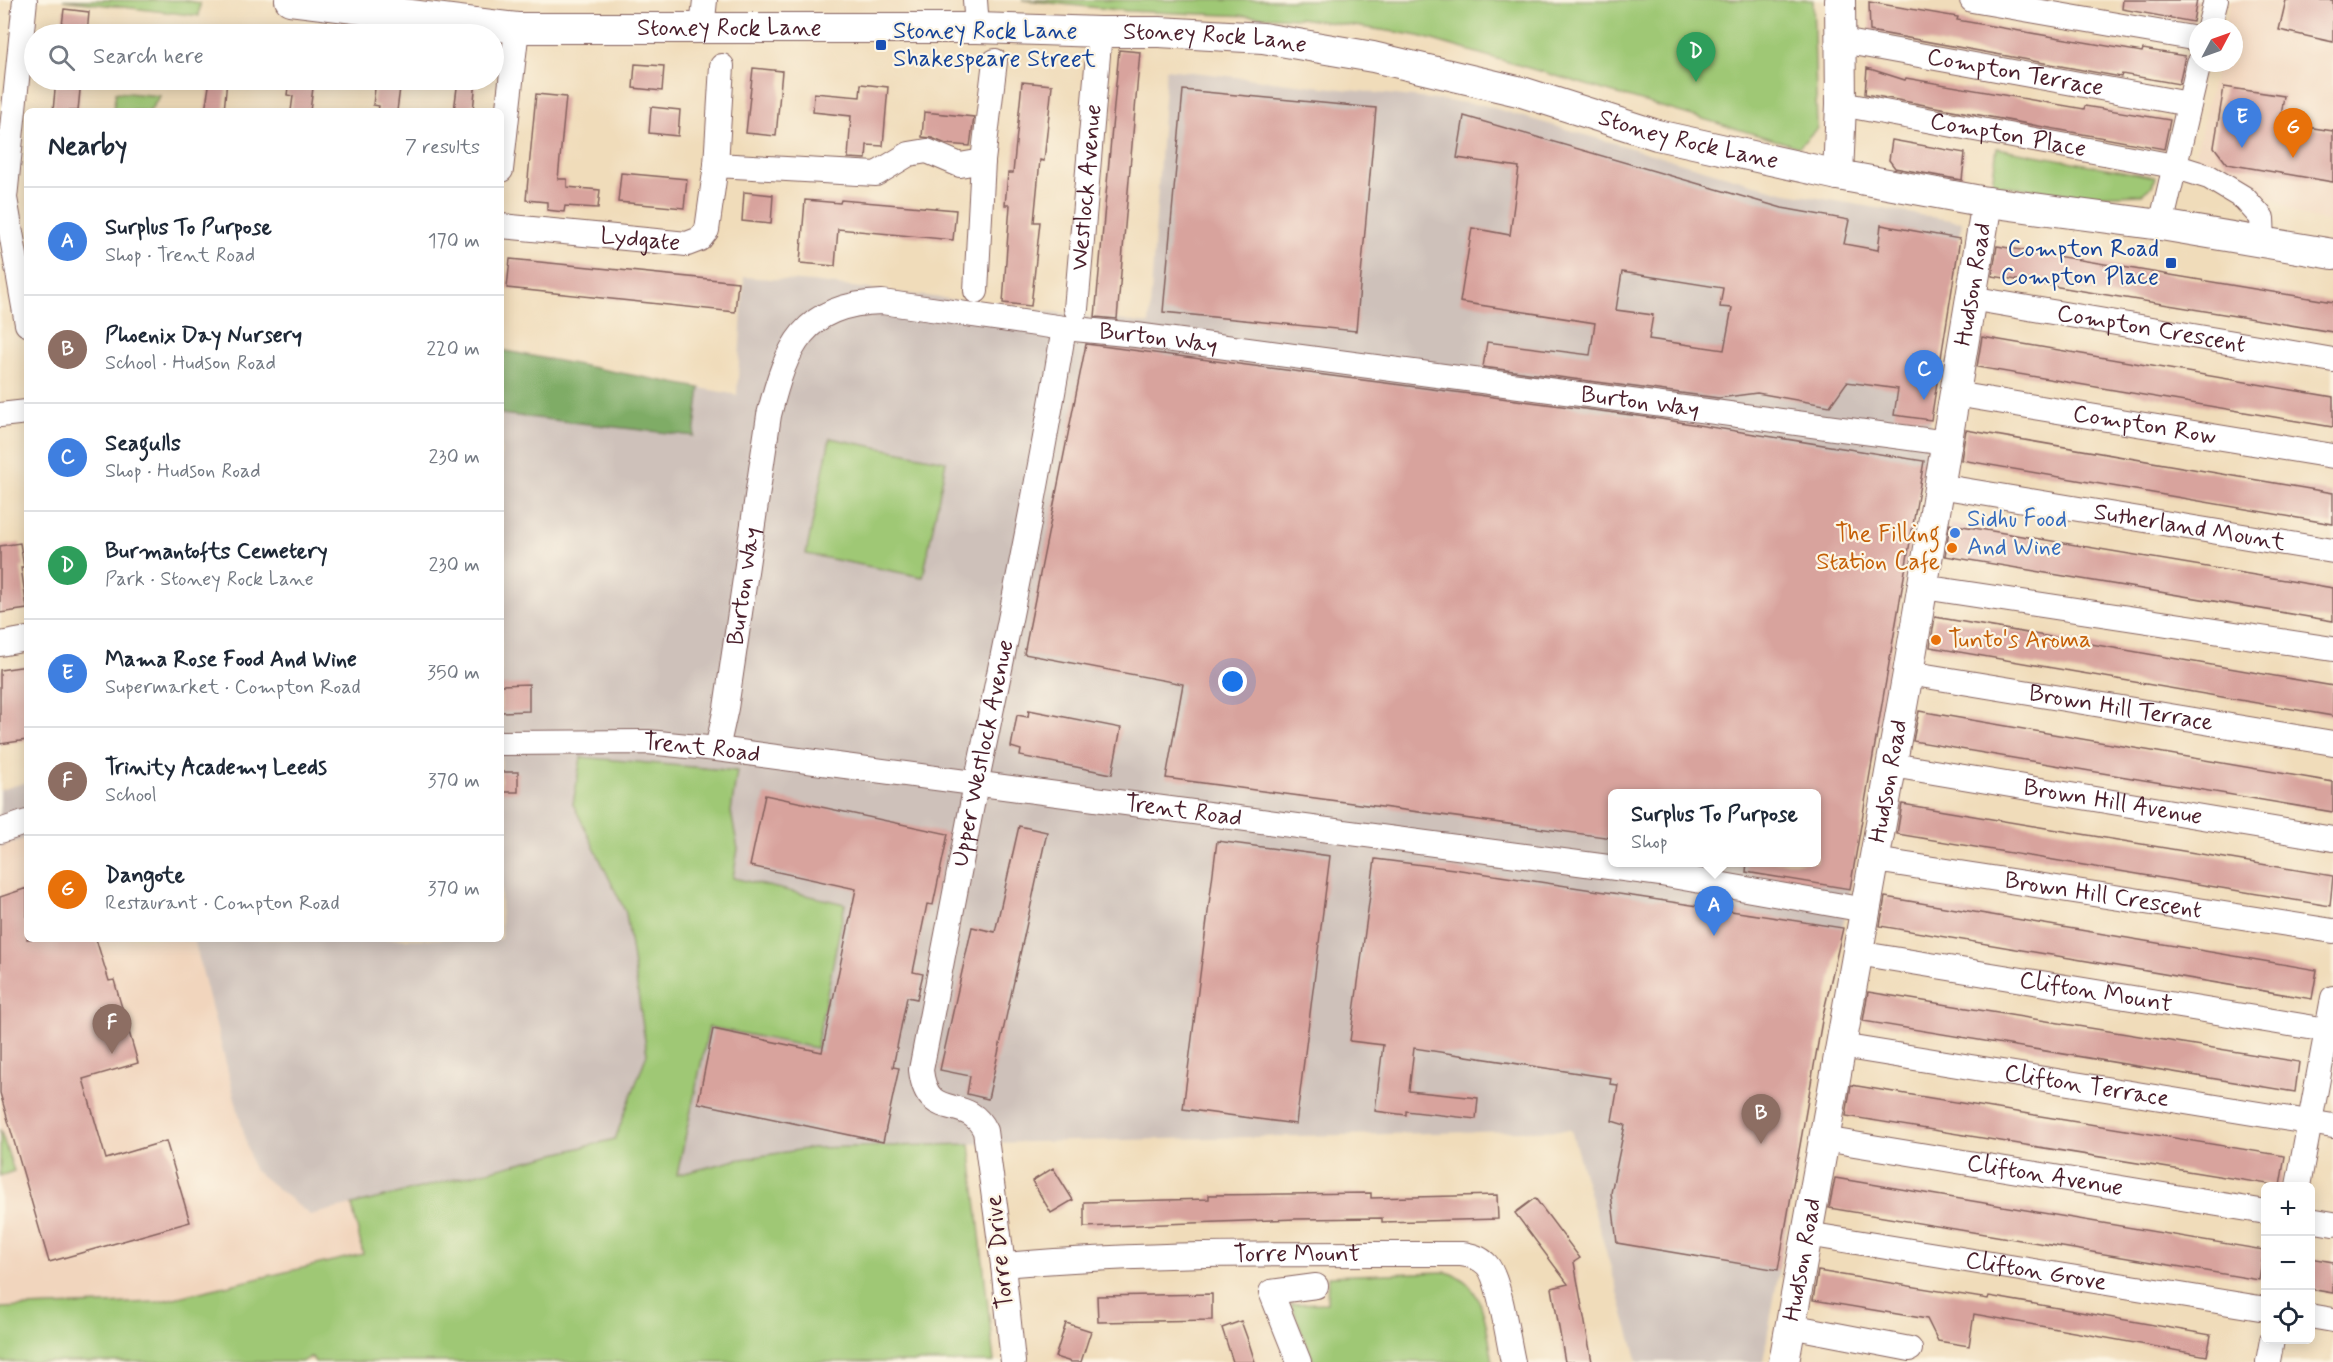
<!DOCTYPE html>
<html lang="en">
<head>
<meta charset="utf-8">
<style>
  :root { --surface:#fff; --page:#f6f6f7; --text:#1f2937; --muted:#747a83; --line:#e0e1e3; --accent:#ea580c }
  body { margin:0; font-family:Mynerve,sans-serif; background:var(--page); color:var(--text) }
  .controls { position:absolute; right:18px; bottom:18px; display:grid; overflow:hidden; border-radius:9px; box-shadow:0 3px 15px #0003 }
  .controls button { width:54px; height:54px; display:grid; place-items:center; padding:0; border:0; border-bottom:2px solid var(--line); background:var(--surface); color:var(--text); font:30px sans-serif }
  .compass { position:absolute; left:2189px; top:18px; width:54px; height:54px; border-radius:50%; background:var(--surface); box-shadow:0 3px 15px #0003; rotate:49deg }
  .you { position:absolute; left:1233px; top:682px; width:21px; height:21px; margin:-15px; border:4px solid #fff; border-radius:50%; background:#1a73e8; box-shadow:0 0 0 9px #1a73e833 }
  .badge { display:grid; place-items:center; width:39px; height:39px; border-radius:50%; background:var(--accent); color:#fff; font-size:20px; font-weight:700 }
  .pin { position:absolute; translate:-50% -50px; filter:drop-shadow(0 2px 3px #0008) }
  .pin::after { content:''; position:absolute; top:32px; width:21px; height:18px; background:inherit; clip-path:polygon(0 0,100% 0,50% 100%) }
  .popup { position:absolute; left:1608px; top:789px; width:213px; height:78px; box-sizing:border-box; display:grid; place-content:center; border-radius:9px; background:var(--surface); filter:drop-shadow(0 2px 4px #0005); font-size:20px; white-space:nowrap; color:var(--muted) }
  .popup b { font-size:22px; color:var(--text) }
  .popup::after { content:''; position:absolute; left:50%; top:100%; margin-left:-12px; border:12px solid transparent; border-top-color:var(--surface) }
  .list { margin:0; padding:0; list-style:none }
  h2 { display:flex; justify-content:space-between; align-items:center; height:78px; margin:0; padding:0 24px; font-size:26px }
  h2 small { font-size:20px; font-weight:400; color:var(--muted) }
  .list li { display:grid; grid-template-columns:39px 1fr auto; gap:18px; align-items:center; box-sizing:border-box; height:108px; padding:0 24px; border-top:2px solid var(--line) }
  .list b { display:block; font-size:22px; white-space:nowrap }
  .list p { margin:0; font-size:20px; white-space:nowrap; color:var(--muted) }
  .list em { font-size:20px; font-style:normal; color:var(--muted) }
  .icon { flex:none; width:33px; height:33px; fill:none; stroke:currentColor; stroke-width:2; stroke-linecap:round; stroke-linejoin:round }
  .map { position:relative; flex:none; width:2333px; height:1362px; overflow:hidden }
  .search { position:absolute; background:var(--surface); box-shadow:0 3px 15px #0003; left:24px; top:24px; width:480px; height:66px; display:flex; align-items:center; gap:15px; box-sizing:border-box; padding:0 21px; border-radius:33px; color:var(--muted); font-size:22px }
  .panel { position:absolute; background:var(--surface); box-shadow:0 3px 15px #0003; left:24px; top:108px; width:480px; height:834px; border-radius:9px }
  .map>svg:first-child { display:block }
  .built { fill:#f1d5bd }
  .industrial { fill:#cec1ba; fill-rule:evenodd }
  .green { fill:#9fc875; stroke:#747450; stroke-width:1.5 }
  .forest { fill:#7fac66; stroke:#646648; stroke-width:1.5 }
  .building { fill:#d8a39d; fill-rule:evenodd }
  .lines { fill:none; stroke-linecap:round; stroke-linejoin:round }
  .minor-casing { stroke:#84615d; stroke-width:26 }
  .tertiary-casing { stroke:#84615d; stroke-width:32 }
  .minor { stroke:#fff; stroke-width:24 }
  .tertiary { stroke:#fff; stroke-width:30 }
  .transit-dot { fill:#1a4fb4; stroke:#fcf5e5; stroke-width:2 }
  .shop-dot { fill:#3f7fe0; stroke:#fcf5e5; stroke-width:2 }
  .food-dot { fill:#e8710a; stroke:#fcf5e5; stroke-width:2 }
  .labels { text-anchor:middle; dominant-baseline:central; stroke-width:4.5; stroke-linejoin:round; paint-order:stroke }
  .street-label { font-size:24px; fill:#4a1f2b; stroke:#fcf5e5 }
  .transit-label { font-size:24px; fill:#164399; stroke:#fcf5e5; text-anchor:start }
  .shop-label { font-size:24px; fill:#366cbe; stroke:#fcf5e5; text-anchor:start }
  .food-label { font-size:24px; fill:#c56008; stroke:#fcf5e5; text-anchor:end }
</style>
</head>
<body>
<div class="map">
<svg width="2333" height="1362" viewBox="0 0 2333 1362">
  <rect width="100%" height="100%" fill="#fcf5e5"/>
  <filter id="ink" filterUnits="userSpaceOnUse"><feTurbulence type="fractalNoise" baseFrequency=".0167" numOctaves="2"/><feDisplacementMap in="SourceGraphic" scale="12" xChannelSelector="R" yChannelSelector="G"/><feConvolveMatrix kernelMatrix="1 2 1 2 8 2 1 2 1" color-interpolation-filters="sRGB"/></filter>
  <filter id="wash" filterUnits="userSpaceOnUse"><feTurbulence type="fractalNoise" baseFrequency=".008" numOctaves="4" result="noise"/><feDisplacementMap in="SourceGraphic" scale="24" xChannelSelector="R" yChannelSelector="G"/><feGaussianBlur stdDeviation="1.35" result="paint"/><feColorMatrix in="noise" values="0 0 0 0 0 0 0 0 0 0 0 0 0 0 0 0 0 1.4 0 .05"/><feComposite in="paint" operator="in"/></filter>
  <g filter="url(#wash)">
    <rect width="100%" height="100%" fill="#f0dcba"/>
    <!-- built -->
    <path class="built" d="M2231,0H2333V222L2303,217L2217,165L2195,157L2217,63H2234V27H2225Z
      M27,838V939H194L253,1169L352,1205L364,1254L157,1302L0,1308V847Z"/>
    <!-- industrial -->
    <path class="industrial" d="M1166,69L1483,105L1782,192L1962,222L1924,461L1847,907L1822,1020L1763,1362H1638L1571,1130L987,1143L894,1148L364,1254L352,1205L310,1215L253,1169L194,939H501V350L737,395L744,277L812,282L1149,324ZM1612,794H1816V862H1612Z
      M27,782V838L0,847V790Z"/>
    <!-- green -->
    <path class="green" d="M63,0H182L200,3L199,16Z
      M1022,0H1813L1817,128L1799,147L1419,36L1395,32L1300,18L1128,11Z
      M116,92L160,96L150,111H113Z
      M1997,148L2155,177L2152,186L2142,194L2085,196L1992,184Z
      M830,438L946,461L923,577L806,554Z
      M581,757L737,771L731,812L738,849L733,878L845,904L816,1048L709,1027L677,1175L736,1160L811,1148L970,1144L994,1362H315L312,1357L301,1362H0V1308L157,1302L363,1254L352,1205L615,1139L647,1054L626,913L573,804Z
      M0,1129L14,1171L0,1176Z
      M1445,1272C1485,1279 1487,1331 1493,1362H1314L1291,1304L1327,1303L1328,1276Z"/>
    <!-- forest -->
    <path class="forest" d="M501,350L700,388L694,436L501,414Z"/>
    <g id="blocks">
      <!-- building -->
      <path class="building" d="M2123,0H2197L2193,22L2122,9Z
        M2286,0H2333V42L2279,30Z
        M1869,2L1958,17L1957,20L2037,34L2142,52L2143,49L2185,56L2179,84L2122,74L2121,77L1870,31Z
        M64,9L89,12L87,34H61Z
        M1119,50L1140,52L1117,319L1095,317Z
        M635,64L664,66L662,91L633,88Z
        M753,68L782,71L776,136L746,133Z
        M1867,68L1905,80L1906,78L2084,109L2085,106L2170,120L2164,149L1865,94Z
        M56,80H81L78,111H53Z
        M210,80H227L224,111H205Z
        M289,80H314L310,111H291L293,96L287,95Z
        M376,80H401L397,111H378L379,106L373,105Z
        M458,80H476L473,111H454Z
        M1022,82L1052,85L1044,161L1040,160L1034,222H1040L1031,306L1003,303L1010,205H1005L1008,173H1013Z
        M861,84L888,87L883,146L867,145L866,159L848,158L851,116L813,112L814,93L860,97Z
        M2224,87L2284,96L2280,123L2333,131V182L2227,164L2214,147Z
        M1183,90L1376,108L1356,331L1163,312Z
        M536,94L566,97L558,179H567V187L600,190L598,208L565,206L564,212L547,210V202L526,200Z
        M651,107L680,110L678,136L649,133Z
        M924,112L974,117L970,146L946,144L932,138L922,137Z
        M1464,116L1782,208L1849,220L1844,244L1878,250L1881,225L1960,239L1931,420L1894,415L1898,389L1847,382L1830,406L1757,393L1719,398L1483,367L1487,342L1590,355L1595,323L1460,302L1472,228L1510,235L1519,167L1457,158ZM1622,272L1723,288L1720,307L1732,308L1724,350L1649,339L1653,315L1616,310Z
        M1892,140L1965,153L1962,180L1895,168L1889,160Z
        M621,173L687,179L684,208L618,202Z
        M744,192L773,195L771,224L742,221Z
        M805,200L840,203L841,200L956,210L953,240L838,229L835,266L800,263Z
        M1997,246L2333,302V332L1992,276Z
        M510,259L738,282L735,312L507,288Z
        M1982,337L2333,397V427L1977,367Z
        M1086,344L1654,418L1924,461L1850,889L1746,872L1747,862H1816V794H1612V838L1166,778L1183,684L1024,654Z
        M1966,430L2333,493V524L1961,460Z
        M1950,524L2333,588V621L1945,556Z
        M20,543L24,567H21L27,609L0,613V546Z
        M1935,617L2333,686V716L1930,647Z
        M27,666V740L0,744V670Z
        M529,684V711L501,712V685Z
        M1029,710L1121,728L1112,774L1020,756L1021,750L1011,747L1017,715L1028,717Z
        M1919,711L2333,782V812L1913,741Z
        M501,772H518V792H501Z
        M765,795L948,834L933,905L927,904L913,972L923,974L917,999L907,997L893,1067L899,1068L883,1142L698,1103L713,1029L822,1052L856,889L750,866Z
        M1902,804L2333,876L2330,906L1897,834Z
        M1019,826L1047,832L988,1099L967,1094L970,1076L940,1070L972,927L995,932Z
        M1217,841L1330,856L1296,1124L1183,1109Z
        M1375,859L1454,869L1843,928L1823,1015L1778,1270L1617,1243L1611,1193L1625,1125L1612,1121L1618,1085L1610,1084L1611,1078L1414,1048L1409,1091L1478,1098L1476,1119L1406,1111V1115L1375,1111L1383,1045L1350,1041Z
        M27,888V939H96L109,981L114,980L138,1063L83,1079L106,1159L166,1141L190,1222L49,1262L0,1093V897Z
        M1885,897L2317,970L2312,999L1880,926Z
        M1868,992L2299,1062L2295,1092L1863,1021Z
        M1851,1085L2285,1156L2280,1186L1846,1116Z
        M1053,1168L1073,1200L1051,1213L1032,1181Z
        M1835,1178L2264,1250L2259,1280L1829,1208Z
        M1371,1193V1198L1497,1195L1498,1219L1382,1222V1218L1296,1219L1084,1227V1202L1209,1199V1195Z
        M1535,1198L1580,1258L1574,1262L1592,1362H1565L1552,1288L1568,1284L1515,1213Z
        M2310,1258L2333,1262V1293L2310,1289Z
        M1818,1271L1988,1299L1989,1296L2211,1335L2207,1356L1974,1314L1969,1346L1938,1341L1927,1319L1813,1300Z
        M1212,1294V1320L1098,1322L1097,1296Z
        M1241,1321L1249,1343L1255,1362H1233L1222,1328Z
        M1066,1323L1091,1331L1081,1362H1071L1055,1357Z"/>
    </g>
  </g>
  <g filter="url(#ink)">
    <use href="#blocks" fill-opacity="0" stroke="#84615d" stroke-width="1.5"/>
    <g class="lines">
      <defs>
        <g id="minor">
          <path d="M25,0L5,198L27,324"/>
          <path d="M975,0L977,28"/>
          <path d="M1972,0L2198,39"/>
          <path d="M2209,27L2216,0"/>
          <path d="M702,29L705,0"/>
          <path id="s1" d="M1842,41L2189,104"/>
          <path id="s2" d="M1841,104L2174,166L2209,177L2244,198L2262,218L2263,242"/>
          <path d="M983,161L995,61"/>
          <path d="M716,165L722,66"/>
          <path d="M501,170L517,28"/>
          <path d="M2161,225L2199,63"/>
          <path id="s3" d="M501,226L687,244L700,239L707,230L716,165L876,174L909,154L927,151L960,165L983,161L976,291"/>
          <path id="s4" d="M1970,298L2333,360"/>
          <path id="s5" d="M1076,309L1100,32"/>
          <path id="s6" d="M1955,394L2333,456"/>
          <path d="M0,415L27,412"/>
          <path id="s7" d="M1939,486L2333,551"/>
          <path d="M1923,587L2333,649"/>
          <path d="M0,644L27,639"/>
          <path id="s8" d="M1908,673L2333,743"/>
          <path id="s9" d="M501,743L648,742L717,749L1661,874L1865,910"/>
          <path id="s10" d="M717,749L726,708L769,415C786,347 803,304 882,302L1064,328L1136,335L1947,443"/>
          <path id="s11" d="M1892,765L2333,839"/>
          <path d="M0,831L27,822"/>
          <path id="s12" d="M1875,860L2333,931"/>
          <path id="s13" d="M1857,953L2333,1031"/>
          <path id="s14" d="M1841,1046L2333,1126"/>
          <path id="s15" d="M1824,1139L2266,1212"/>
          <path d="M2298,1186L2333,998"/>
          <path d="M2310,1220L2333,1224"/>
          <path id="s16" d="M1807,1234L2266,1309"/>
          <path id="s17" d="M1003,1265C1155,1252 1309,1254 1461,1254C1471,1255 1480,1257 1487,1265C1500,1279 1508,1341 1513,1362"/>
          <path d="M2310,1316L2333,1320"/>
          <path d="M1790,1326L1910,1349"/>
          <path id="s18" d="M1013,1362L1003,1265L985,1131C967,1092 927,1125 921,1070C940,975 957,879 976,784C1008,633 1039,481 1064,328"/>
          <path d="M1299,1362L1271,1292L1316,1286"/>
          <path d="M2268,1362L2272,1340"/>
        </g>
        <g id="tertiary">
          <path id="s19" d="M290,0L517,28H977L1100,32H1159L1263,38L1373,57L1522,92L1657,135L1838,175L1981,201L2161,225L2333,254"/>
          <path d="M1838,175L1841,104L1840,0"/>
          <path id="s20" d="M1784,1362L1908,673L1987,202"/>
        </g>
      </defs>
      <!-- minor casing -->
      <use href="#minor" class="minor-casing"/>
      <!-- tertiary casing -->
      <use href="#tertiary" class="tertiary-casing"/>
      <!-- minor -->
      <use href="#minor" class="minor"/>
      <!-- tertiary -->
      <use href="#tertiary" class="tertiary"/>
    </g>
  </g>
  <!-- markers -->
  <g class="transit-dot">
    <rect x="875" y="39" width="12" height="12" rx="3"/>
    <rect x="2165" y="257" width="12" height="12" rx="3"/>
  </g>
  <circle class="shop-dot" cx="1955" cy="533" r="6"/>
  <g class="food-dot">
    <circle cx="1952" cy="548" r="6"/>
    <circle cx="1936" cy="640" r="6"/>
  </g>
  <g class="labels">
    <!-- street labels -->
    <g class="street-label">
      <text stroke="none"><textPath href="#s19" startOffset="441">Stoney Rock Lane</textPath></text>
      <text stroke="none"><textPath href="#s19" startOffset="927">Stoney Rock Lane</textPath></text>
      <text stroke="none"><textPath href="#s1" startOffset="176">Compton Terrace</textPath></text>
      <text stroke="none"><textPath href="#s2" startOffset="170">Compton Place</textPath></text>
      <text stroke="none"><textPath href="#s19" startOffset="1413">Stoney Rock Lane</textPath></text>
      <text stroke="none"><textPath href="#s5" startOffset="122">Westlock Avenue</textPath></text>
      <text stroke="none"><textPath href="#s3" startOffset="140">Lydgate</textPath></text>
      <text stroke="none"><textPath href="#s20" startOffset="1094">Hudson Road</textPath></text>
      <text stroke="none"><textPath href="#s4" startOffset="184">Compton Crescent</textPath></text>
      <text stroke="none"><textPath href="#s10" startOffset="794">Burton Way</textPath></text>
      <text stroke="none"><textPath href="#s10" startOffset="1280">Burton Way</textPath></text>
      <text stroke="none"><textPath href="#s6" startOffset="192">Compton Row</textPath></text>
      <text stroke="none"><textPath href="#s7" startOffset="254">Sutherland Mount</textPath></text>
      <text stroke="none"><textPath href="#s10" startOffset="165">Burton Way</textPath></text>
      <text stroke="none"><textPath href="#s8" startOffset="216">Brown Hill Terrace</textPath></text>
      <text stroke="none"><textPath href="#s9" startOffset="201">Trent Road</textPath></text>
      <text stroke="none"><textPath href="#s18" startOffset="651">Upper Westlock Avenue</textPath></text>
      <text stroke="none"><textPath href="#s20" startOffset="590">Hudson Road</textPath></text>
      <text stroke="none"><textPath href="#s11" startOffset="224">Brown Hill Avenue</textPath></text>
      <text stroke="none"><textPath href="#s9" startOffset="687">Trent Road</textPath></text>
      <text stroke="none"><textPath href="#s12" startOffset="231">Brown Hill Crescent</textPath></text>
      <text stroke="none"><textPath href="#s13" startOffset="242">Clifton Mount</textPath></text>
      <text stroke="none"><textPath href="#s14" startOffset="249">Clifton Terrace</textPath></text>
      <text stroke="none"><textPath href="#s15" startOffset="224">Clifton Avenue</textPath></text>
      <text transform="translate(1000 1252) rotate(-96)">Torre Drive</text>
      <text stroke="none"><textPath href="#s17" startOffset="294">Torre Mount</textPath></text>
      <text stroke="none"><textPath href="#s20" startOffset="104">Hudson Road</textPath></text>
      <text stroke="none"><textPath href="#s16" startOffset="232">Clifton Grove</textPath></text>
    </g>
    <!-- transit labels -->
    <g class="transit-label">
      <text x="893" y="31">Stoney Rock Lane<tspan x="893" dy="28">Shakespeare Street</tspan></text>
      <text x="2159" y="249" text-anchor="end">Compton Road<tspan x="2159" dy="28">Compton Place</tspan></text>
    </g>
    <!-- shop labels -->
    <g class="shop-label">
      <text x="1967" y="519">Sidhu Food<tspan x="1967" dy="28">And Wine</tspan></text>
    </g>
    <!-- food labels -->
    <g class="food-label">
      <text x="1940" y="534">The Filling<tspan x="1940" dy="28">Station Cafe</tspan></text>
      <text x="1948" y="640" text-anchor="start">Tunto's Aroma</text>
    </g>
  </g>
</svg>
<div class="controls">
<button>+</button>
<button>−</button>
<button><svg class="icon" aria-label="locate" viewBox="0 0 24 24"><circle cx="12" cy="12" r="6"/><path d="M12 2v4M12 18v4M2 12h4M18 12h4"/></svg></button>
</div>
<svg class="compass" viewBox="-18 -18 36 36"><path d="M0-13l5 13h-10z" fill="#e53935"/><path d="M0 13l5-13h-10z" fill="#747a83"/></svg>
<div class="you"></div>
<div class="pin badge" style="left:1714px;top:936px;background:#3f7fe0">A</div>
<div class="popup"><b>Surplus To Purpose</b>Shop</div>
<div class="pin badge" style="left:1761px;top:1144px;background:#8d6e63">B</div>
<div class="pin badge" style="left:1924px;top:400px;background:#3f7fe0">C</div>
<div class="pin badge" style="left:1696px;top:82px;background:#2e9e5b">D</div>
<div class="pin badge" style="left:2242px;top:148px;background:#3f7fe0">E</div>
<div class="pin badge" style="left:112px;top:1054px;background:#8d6e63">F</div>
<div class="pin badge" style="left:2293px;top:158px;background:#e8710a">G</div>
<div class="search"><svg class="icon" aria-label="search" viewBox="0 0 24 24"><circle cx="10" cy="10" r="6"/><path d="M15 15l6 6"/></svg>Search here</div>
<section class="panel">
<h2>Nearby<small>7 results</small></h2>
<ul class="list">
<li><span class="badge" style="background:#3f7fe0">A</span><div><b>Surplus To Purpose</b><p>Shop · Trent Road</p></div><em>170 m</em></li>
<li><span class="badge" style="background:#8d6e63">B</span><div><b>Phoenix Day Nursery</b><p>School · Hudson Road</p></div><em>220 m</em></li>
<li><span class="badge" style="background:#3f7fe0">C</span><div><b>Seagulls</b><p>Shop · Hudson Road</p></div><em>230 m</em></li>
<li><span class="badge" style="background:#2e9e5b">D</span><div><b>Burmantofts Cemetery</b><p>Park · Stoney Rock Lane</p></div><em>230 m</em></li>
<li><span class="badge" style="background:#3f7fe0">E</span><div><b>Mama Rose Food And Wine</b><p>Supermarket · Compton Road</p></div><em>350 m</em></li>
<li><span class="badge" style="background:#8d6e63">F</span><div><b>Trinity Academy Leeds</b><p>School</p></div><em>370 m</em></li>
<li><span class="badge" style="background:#e8710a">G</span><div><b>Dangote</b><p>Restaurant · Compton Road</p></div><em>370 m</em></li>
</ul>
</section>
</div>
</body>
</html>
